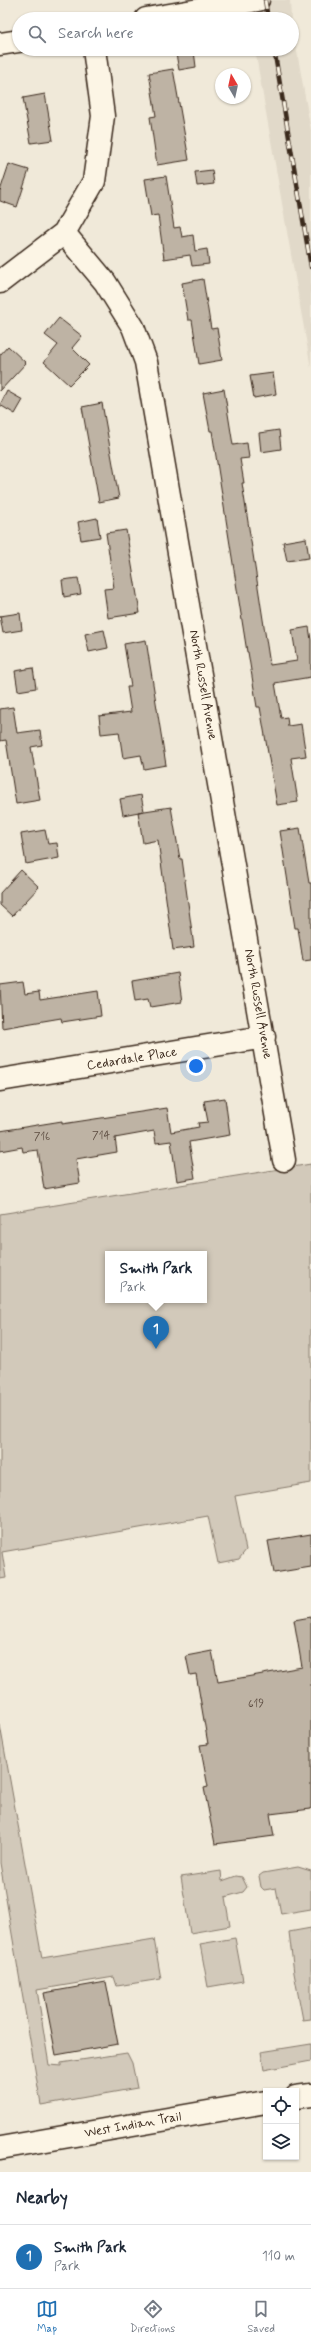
<!DOCTYPE html>
<html lang="en">
<head>
<meta charset="utf-8">
<style>
  :root { --surface:#fff; --page:#f2f2f3; --text:#1f2937; --muted:#747a83; --line:#e0e1e3; --accent:#1f6fb2 }
  body { margin:0; font-family:Mynerve,sans-serif; background:var(--page); color:var(--text) }
  .controls { position:absolute; right:12px; bottom:12px; display:grid; overflow:hidden; border-radius:0px; box-shadow:0 1px 3px #0004 }
  .controls button { width:36px; height:36px; display:grid; place-items:center; padding:0; border:0; border-bottom:1px solid var(--line); background:var(--surface); color:var(--text); font:20px sans-serif }
  .compass { position:absolute; left:215px; top:68px; width:36px; height:36px; border-radius:50%; background:var(--surface); box-shadow:0 1px 3px #0004; rotate:351deg }
  .you { position:absolute; left:196px; top:1066px; width:14px; height:14px; margin:-10px; border:3px solid #fff; border-radius:50%; background:#1a73e8; box-shadow:0 0 0 6px #1a73e833 }
  .badge { display:grid; place-items:center; width:26px; height:26px; border-radius:50%; background:var(--accent); color:#fff; font-size:13px; font-weight:700 }
  .pin { position:absolute; translate:-50% -33px; filter:drop-shadow(0 1px 2px #0008) }
  .pin::after { content:''; position:absolute; top:21px; width:14px; height:12px; background:inherit; clip-path:polygon(0 0,100% 0,50% 100%) }
  .popup { position:absolute; left:105px; top:1251px; width:102px; height:52px; box-sizing:border-box; display:grid; place-content:center; border-radius:0px; background:var(--surface); filter:drop-shadow(0 1px 3px #0005); font-size:13px; white-space:nowrap; color:var(--muted) }
  .popup b { font-size:15px; color:var(--text) }
  .popup::after { content:''; position:absolute; left:50%; top:100%; margin-left:-8px; border:8px solid transparent; border-top-color:var(--surface) }
  .list { margin:0; padding:0; list-style:none }
  h2 { display:flex; justify-content:space-between; align-items:center; height:52px; margin:0; padding:0 16px; font-size:17px }
  h2 small { font-size:13px; font-weight:400; color:var(--muted) }
  .list li { display:grid; grid-template-columns:26px 1fr auto; gap:12px; align-items:center; box-sizing:border-box; height:64px; padding:0 16px; border-top:1px solid var(--line) }
  .list b { display:block; font-size:15px; white-space:nowrap }
  .list p { margin:0; font-size:13px; white-space:nowrap; color:var(--muted) }
  .list em { font-size:13px; font-style:normal; color:var(--muted) }
  .icon { flex:none; width:22px; height:22px; fill:none; stroke:currentColor; stroke-width:2; stroke-linecap:round; stroke-linejoin:round }
  .map { position:relative; flex:none; width:311px; height:2172px; overflow:hidden }
  .search { position:absolute; background:var(--surface); box-shadow:0 1px 3px #0004; left:12px; right:12px; top:12px; height:44px; display:flex; align-items:center; gap:10px; box-sizing:border-box; padding:0 14px; border-radius:22px; color:var(--muted); font-size:15px }
  .sheet { height:116px; background:var(--surface) }
  nav { display:flex; justify-content:space-around; align-items:center; box-sizing:border-box; height:56px; border-top:1px solid var(--line); background:var(--surface); font-size:11px; color:var(--muted) }
  nav a { display:grid; justify-items:center; gap:2px }
  nav .on { color:var(--accent) }
  .map>svg:first-child { display:block }
  .built { fill:#e1d9c9 }
  .green { fill:#d2c9ba; stroke:#867a6c; fill-rule:evenodd }
  .building { fill:#beb3a4; stroke:#3b2a1e }
  .lines { fill:none; stroke-linecap:round; stroke-linejoin:round }
  .minor-casing { stroke:#3b2a1e; stroke-width:25 }
  .major-casing { stroke:#3b2a1e; stroke-width:25 }
  .minor { stroke:#fcf5e5; stroke-width:22 }
  .major { stroke:#fcf5e5; stroke-width:22 }
  .rail-casing { stroke:#3b2a1e; stroke-width:4.5 }
  .rail { stroke:#fcf5e5; stroke-width:3; stroke-dasharray:9; stroke-linecap:butt }
  .labels { text-anchor:middle; dominant-baseline:central; stroke-width:3; stroke-linejoin:round; paint-order:stroke }
  .number-label { font-size:11px; fill:#5c4c40 }
  .street-label { font-size:13px; fill:#3b2a1e; stroke:#fcf5e5 }
</style>
</head>
<body>
<div class="map">
<svg width="311" height="2172" viewBox="0 0 311 2172">
  <rect width="100%" height="100%" fill="#f0e9d9"/>
  <filter id="ink" filterUnits="userSpaceOnUse"><feTurbulence type="fractalNoise" baseFrequency=".025" numOctaves="2"/><feDisplacementMap in="SourceGraphic" scale="8" xChannelSelector="R" yChannelSelector="G"/><feConvolveMatrix kernelMatrix="1 2 1 2 8 2 1 2 1" color-interpolation-filters="sRGB"/></filter>
  <g filter="url(#ink)">
    <!-- built -->
    <path class="built" d="M253,0H290L291,19H236L252,16Z
      M292,23L311,131V368L255,50L242,49H292Z"/>
    <!-- green -->
    <path class="green" d="M311,1164V1483L235,1496L246,1550L239,1559L218,1563L208,1516L2,1552L6,1578L0,1579V1214ZM108,1254H204V1300H108Z
      M0,1725L42,1958L154,1939L161,1979L117,1986L114,1977L37,1990L49,2065L61,2066V2063L127,2053L132,2063L137,2088L41,2105L0,1863Z
      M298,1867L311,1871V1909L281,1914L276,1888L264,1890L261,1887L259,1876L263,1873Z
      M221,1871L222,1881L236,1876L242,1877L247,1887L243,1892L225,1897L230,1926L190,1933L181,1877Z
      M311,1928V2019L303,2020L294,1973L289,1932Z
      M235,1938L243,1981L208,1987L200,1944Z
      M311,2044V2061L264,2070L261,2052Z"/>
    <!-- building -->
    <path class="building" d="M194,51L196,67L179,70L176,54Z
      M173,69L189,160L157,165L150,117L156,116L149,73Z
      M45,94L53,140L31,143L23,98Z
      M9,164L29,170L17,207L0,201V191Z
      M212,170L214,184L197,186L195,172Z
      M166,176L174,228L180,227L182,237L193,235L195,251L207,249L209,264L192,266L190,255L164,259L158,215L151,216L145,179Z
      M203,279L211,329L217,328L222,360L199,364L192,320H188L182,283Z
      M59,318L82,336L72,348L89,365L69,385L44,362L58,345L45,335Z
      M8,346L26,363L0,391V355Z
      M273,373L276,394L254,398L250,376Z
      M224,389L233,445L247,443L249,458L240,459L244,483H242L270,665L297,661L292,630L309,627L311,640V677L275,683L281,718L287,717L288,726L301,724L306,756L291,758L298,802L277,805L260,707H257L248,652H247L212,431H210L203,393Z
      M7,391L23,400L15,414L0,405Z
      M102,403L119,498L99,502L82,407Z
      M279,430L281,449L261,452L259,433Z
      M97,518L100,537L81,540L78,522Z
      M126,530L140,613L108,618L104,589L114,588L106,533Z
      M306,538L309,558L287,561L283,542Z
      M78,578L81,594L64,597L62,580Z
      M20,613L22,630L3,633L0,616Z
      M104,630L108,648L89,652L85,634Z
      M146,640L166,765L144,769L141,755L123,758L119,732L101,734L99,716L131,712L127,687H131L124,644Z
      M33,668L36,688L18,691L15,671Z
      M13,707L17,733L40,730L42,745L31,747L40,800L16,804L6,740L0,741V709Z
      M141,795L144,811L123,815L120,799Z
      M171,807L180,859H182L194,947L173,950L158,840L143,843L138,812Z
      M300,828L309,883H311V960L303,961L298,928H295L280,831Z
      M45,830L48,844L57,843L59,858L26,864L21,834Z
      M21,870L39,887L12,916L0,905V893Z
      M178,973L182,1002L150,1007L148,999L135,1001L132,981Z
      M23,982L25,994L39,992L40,1000L98,991L101,1016L62,1022L61,1018L2,1028L0,985Z
      M225,1098L230,1135L189,1142L195,1178L177,1181L171,1141L156,1143L154,1131L115,1138L117,1152L76,1159L80,1183L44,1189L38,1150L23,1152L22,1147L0,1151V1131L62,1121V1124L167,1108L171,1132L199,1127L198,1123L208,1122L204,1101Z
      M311,1534V1567L274,1573L268,1541Z
      M311,1617V1809L270,1814L274,1836L215,1844L204,1788L208,1787L200,1745L208,1744L196,1674L190,1675L186,1656L212,1651L218,1682L302,1667L294,1620Z
      M106,1982L118,2044L56,2055L44,1993Z"/>
    <g class="lines">
      <defs>
        <path id="minor" d="M146,19L258,0
          M0,44L19,41
          M64,233L105,282L133,327L146,362L284,1160
          M0,282L64,233L94,181L103,116L94,49
          M0,1080L264,1037"/>
        <path id="major" d="M296,2097L311,2095
          M0,2148L266,2102"/>
      </defs>
      <!-- minor casing -->
      <use href="#minor" class="minor-casing"/>
      <!-- major casing -->
      <use href="#major" class="major-casing"/>
      <!-- minor -->
      <use href="#minor" class="minor"/>
      <!-- major -->
      <use href="#major" class="major"/>
      <defs>
        <path id="rail" d="M265,0L268,19
          M274,49L311,267"/>
      </defs>
      <!-- rail casing -->
      <use href="#rail" class="rail-casing"/>
      <!-- rail -->
      <use href="#rail" class="rail"/>
    </g>
  </g>
  <g class="labels">
    <!-- number labels -->
    <g class="number-label">
      <text x="101" y="1136">714</text>
      <text x="42" y="1137">716</text>
      <text x="256" y="1704">619</text>
    </g>
    <!-- street labels -->
    <g class="street-label">
      <text transform="translate(203 685) rotate(80)">North Russell Avenue</text>
      <text transform="translate(258 1004) rotate(80)">North Russell Avenue</text>
      <text transform="translate(132 1059) rotate(-9)">Cedardale Place</text>
      <text transform="translate(133 2125) rotate(-10)">West Indian Trail</text>
    </g>
  </g>
</svg>
<div class="controls">
<button><svg class="icon" aria-label="locate" viewBox="0 0 24 24"><circle cx="12" cy="12" r="6"/><path d="M12 2v4M12 18v4M2 12h4M18 12h4"/></svg></button>
<button><svg class="icon" aria-label="layers" viewBox="0 0 24 24"><path d="M12 4l9 5-9 5-9-5zM3 14l9 5 9-5"/></svg></button>
</div>
<svg class="compass" viewBox="-18 -18 36 36"><path d="M0-13l5 13h-10z" fill="#e53935"/><path d="M0 13l5-13h-10z" fill="#747a83"/></svg>
<div class="you"></div>
<div class="pin badge" style="left:156px;top:1349px">1</div>
<div class="popup"><b>Smith Park</b>Park</div>
<div class="search"><svg class="icon" aria-label="search" viewBox="0 0 24 24"><circle cx="10" cy="10" r="6"/><path d="M15 15l6 6"/></svg>Search here</div>
</div>
<section class="sheet">
<h2>Nearby<small></small></h2>
<ul class="list">
<li><span class="badge">1</span><div><b>Smith Park</b><p>Park</p></div><em>110 m</em></li>
</ul>
</section>
<nav>
<a class="on"><svg class="icon" aria-label="map" viewBox="0 0 24 24"><path d="M3 6l6-2 6 2 6-2v14l-6 2-6-2-6 2zM9 4v14M15 6v14"/></svg>Map</a>
<a><svg class="icon" aria-label="directions" viewBox="0 0 24 24"><path d="M12 3l9 9-9 9-9-9zM9 14v-3h6M13 9l2 2-2 2"/></svg>Directions</a>
<a><svg class="icon" aria-label="saved" viewBox="0 0 24 24"><path d="M7 4h10v16l-5-4-5 4z"/></svg>Saved</a>
</nav>
</body>
</html>
